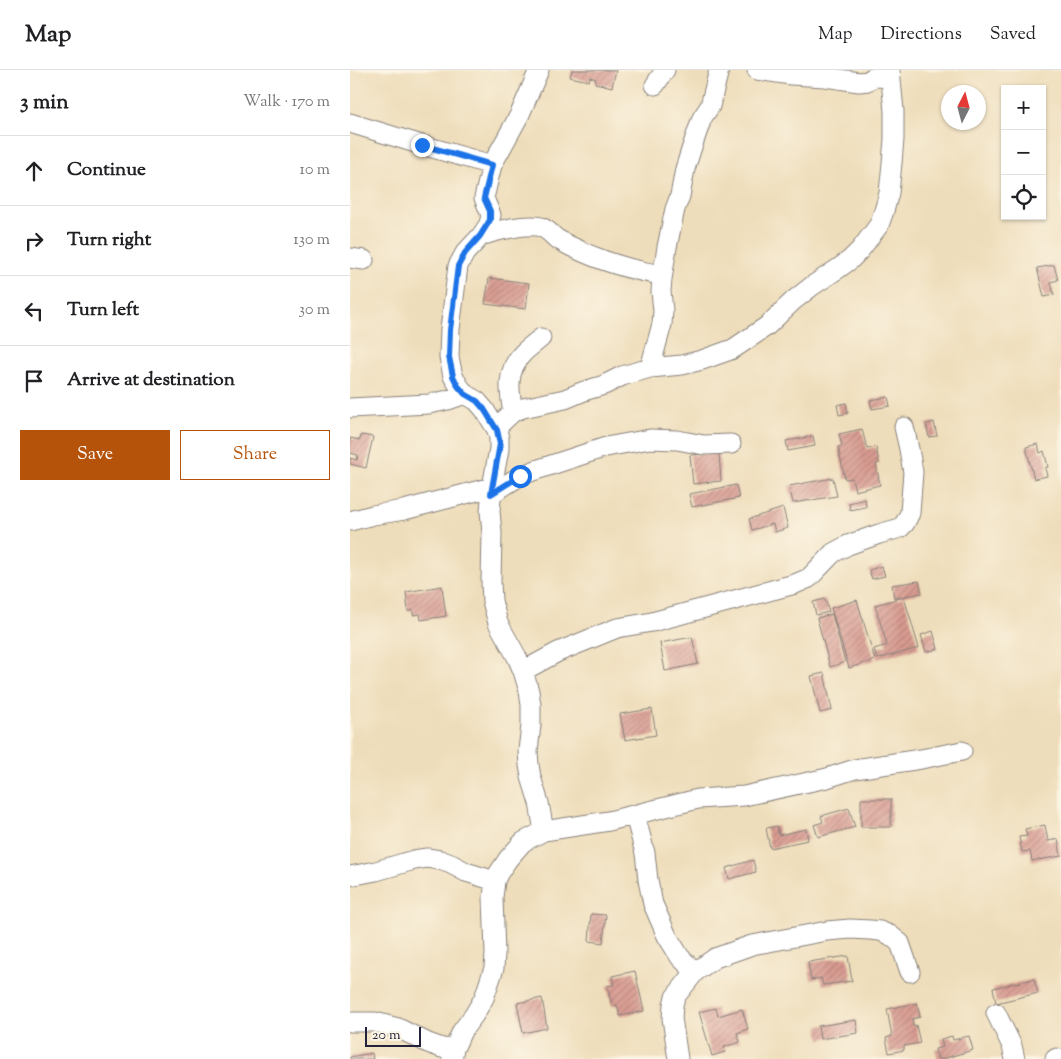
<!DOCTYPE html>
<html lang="en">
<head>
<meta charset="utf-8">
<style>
  :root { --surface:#fff; --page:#f6f6f6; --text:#202124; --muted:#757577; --line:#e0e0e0; --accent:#b45309 }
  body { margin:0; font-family:"Sorts Mill Goudy",serif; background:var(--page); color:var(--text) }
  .controls { position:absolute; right:15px; top:15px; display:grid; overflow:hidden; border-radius:0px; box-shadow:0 1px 4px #0004 }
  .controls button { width:45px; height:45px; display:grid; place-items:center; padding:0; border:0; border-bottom:1px solid var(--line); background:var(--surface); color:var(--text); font:25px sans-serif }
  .compass { position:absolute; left:591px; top:15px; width:45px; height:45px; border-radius:50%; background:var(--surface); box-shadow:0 1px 4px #0004; rotate:6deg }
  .scale { position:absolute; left:15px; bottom:12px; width:56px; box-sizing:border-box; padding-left:5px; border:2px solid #22223b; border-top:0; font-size:14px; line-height:18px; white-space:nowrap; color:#22223b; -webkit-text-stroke:4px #fcf5e5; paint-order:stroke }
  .stop { position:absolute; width:15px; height:15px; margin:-11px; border:4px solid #1a73e8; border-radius:50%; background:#fff }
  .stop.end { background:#1a73e8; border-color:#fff; box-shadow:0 1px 5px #0008 }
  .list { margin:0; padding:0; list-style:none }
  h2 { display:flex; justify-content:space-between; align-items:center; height:65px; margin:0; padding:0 20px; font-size:21px }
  h2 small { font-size:16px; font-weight:400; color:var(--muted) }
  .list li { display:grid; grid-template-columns:32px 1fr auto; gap:15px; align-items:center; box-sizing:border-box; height:70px; padding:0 20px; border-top:1px solid var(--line) }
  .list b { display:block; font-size:19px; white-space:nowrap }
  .list em { font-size:16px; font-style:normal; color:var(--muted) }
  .actions { display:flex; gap:10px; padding:15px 20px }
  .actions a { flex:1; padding:11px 0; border:1px solid var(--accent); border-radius:0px; text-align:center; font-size:18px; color:var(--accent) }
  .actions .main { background:var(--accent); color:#fff }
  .icon { flex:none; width:28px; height:28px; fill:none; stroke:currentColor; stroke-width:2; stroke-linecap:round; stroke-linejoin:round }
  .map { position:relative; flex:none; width:711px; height:989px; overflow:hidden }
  header { display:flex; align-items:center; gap:30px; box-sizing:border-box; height:70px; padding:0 25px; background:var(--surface); border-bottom:1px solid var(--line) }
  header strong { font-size:24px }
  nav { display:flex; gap:28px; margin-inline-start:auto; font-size:18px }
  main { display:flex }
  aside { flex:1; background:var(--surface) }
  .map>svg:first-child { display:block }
  .building { fill:url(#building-hatch) }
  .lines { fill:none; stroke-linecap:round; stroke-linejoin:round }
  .minor-casing { stroke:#88807a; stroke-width:21 }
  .minor { stroke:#fff; stroke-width:19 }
  .route { stroke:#1a73e8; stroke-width:6 }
</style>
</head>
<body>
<header>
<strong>Map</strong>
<nav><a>Map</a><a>Directions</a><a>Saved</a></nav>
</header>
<main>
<aside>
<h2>3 min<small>Walk · 170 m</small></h2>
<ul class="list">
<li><svg class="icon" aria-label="ahead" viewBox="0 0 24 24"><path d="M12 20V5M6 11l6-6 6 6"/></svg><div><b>Continue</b></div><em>10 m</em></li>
<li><svg class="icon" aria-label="right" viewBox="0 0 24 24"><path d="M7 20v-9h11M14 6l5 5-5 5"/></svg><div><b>Turn right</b></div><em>130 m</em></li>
<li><svg class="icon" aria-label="left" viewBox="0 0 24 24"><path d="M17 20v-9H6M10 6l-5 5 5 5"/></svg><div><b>Turn left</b></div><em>30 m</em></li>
<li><svg class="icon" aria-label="arrive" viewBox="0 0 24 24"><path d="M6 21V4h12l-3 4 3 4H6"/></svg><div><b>Arrive at destination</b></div></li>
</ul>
<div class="actions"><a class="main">Save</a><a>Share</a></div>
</aside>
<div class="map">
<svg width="711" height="989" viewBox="0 0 711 989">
  <defs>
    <pattern id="building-hatch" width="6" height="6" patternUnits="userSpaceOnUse" patternTransform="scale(1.25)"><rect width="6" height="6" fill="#d99b91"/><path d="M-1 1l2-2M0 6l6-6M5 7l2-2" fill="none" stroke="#b07e78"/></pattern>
  </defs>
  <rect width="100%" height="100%" fill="#fcf5e5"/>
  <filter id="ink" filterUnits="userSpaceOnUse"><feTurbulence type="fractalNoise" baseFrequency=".02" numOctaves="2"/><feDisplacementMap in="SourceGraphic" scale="10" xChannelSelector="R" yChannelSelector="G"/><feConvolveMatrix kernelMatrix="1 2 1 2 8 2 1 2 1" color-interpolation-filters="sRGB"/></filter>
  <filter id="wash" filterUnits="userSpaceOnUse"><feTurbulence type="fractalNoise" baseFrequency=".0096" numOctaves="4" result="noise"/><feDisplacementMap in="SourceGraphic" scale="20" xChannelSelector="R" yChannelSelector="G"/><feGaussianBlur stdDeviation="1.12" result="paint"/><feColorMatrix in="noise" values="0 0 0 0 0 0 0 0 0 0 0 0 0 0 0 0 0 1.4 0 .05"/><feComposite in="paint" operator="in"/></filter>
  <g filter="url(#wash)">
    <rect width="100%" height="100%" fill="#eeddba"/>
    <g id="blocks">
      <!-- building -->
      <path class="building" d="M222,0H266L262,17L245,13L246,9L240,7L239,11L220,7Z
        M704,195L708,210L701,212L704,225L694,227L687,198Z
        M139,208L179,213L176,239L135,234Z
        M538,327L540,336L522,339L520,330Z
        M496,333L498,343L489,345L487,335Z
        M584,352L587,366L579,367L576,354Z
        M512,359L517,379L526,377L529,393L526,394L530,415L505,421L502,408L495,409L488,377L492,376L489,364Z
        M11,365L23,367L16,398L0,394V388L7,390L8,385L0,383V368L10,370Z
        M463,366L465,376L438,381L436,371Z
        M688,374L690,383L694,381L698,397L695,398L697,406L684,409L676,377Z
        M369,383L371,411L343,414L340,385Z
        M483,408L487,426L443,433L439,416Z
        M386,415L389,428L342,437L339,424Z
        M515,429L516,437L500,440L499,433Z
        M433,438L438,458L425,462L423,454L402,460L399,449Z
        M532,496L535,506L522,509L519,500Z
        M569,511L572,523L544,528L542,515Z
        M92,516L96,546L71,550L70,544L63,545V540L58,541L56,522Z
        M554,527L569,578L527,589L524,579L537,575L525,535Z
        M475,529L479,542L466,545L463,532Z
        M507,530L525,590L499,598L481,538Z
        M482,544L495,592L480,597L467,548Z
        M583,561L588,579L576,582L571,565Z
        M342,567L348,594L315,601L310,573Z
        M474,603L482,640L470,643L461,606Z
        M302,639L306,665L275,670L270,644Z
        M511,729H541V757H511Z
        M499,738L505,757L468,767L464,755L473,752L471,746Z
        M695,755L698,771L708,769L711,786L682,791L680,781L672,782L669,767L677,766L675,759Z
        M427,756L429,765L456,759L458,770L420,778L416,758Z
        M403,790L406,802L379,809L376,798Z
        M241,844L256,845L253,873L239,871Z
        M498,886L502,911L473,915L471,908L461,910L458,892Z
        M285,901L294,941L270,946L267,935L262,936L257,916L264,915L262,906Z
        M684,909L688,923L646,933L643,918Z
        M192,928L197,958L173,963L167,933Z
        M567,933L570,947L562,949L563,956L566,955L570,973L554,976V980L539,983L536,968L542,966L537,939Z
        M366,938L368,946L392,939L398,959L387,963L390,972L374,977L375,982L362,986L349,942Z
        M506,950L508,963L470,969L468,956Z
        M602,966L603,970L619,966L623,980L592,989H588L585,979L593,977L591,969Z
        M22,983L23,989H0V987Z"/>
    </g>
  </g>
  <g filter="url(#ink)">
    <use href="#blocks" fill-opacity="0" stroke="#88807a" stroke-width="1"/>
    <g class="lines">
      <defs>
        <path id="minor" d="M189,0L170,44L142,95L134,128L141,145L139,154L131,166L115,183L108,196L100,259L99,287L103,306L109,316L115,324L127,331L134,339L147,360L149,368V379L142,417L140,441L142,463L141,512L142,531L148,553L167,587L173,601L179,621L181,635V655L178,681L179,695L181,707L189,733L194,761
          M407,0L441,5L475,7L509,12L518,11L522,8L527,7L541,8
          M305,15L315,0
          M0,53L72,75L142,95
          M131,166C145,161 177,153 191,157C197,159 202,165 207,169C211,171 216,174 220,176C250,191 280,200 312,205
          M0,188L14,190
          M300,298L312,254L313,241L311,221L312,209L317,177L325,139L330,126L335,99L341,80L352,48L360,36L369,0
          M0,338L79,334L98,330L115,324
          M163,342C159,321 156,300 173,283C178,278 185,273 191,268
          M147,360L150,354L163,342L173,338L215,329L234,321L254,315L272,306L300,298L332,295L352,290L383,279L417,256L443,231L462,216L489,198L500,190L510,180L529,155L534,141L539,123L542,93L544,69V41L540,0
          M141,424L170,406L183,401L256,377L300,369L327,370L354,375L381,374
          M0,451L23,445L54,440L142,417
          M173,601L208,582L267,558L302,552L445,514L459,508L483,483L498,475L529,464L550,458L555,453L560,443L563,402L559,379L554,357
          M285,745L295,783L298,810L303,834L317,866L330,887L345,902
          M0,806L26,801L64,790L77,788L90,790L101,794L116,802L145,811
          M646,943L662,976L665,989
          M0,952H25L48,958L78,973L92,978L104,979
          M102,989L104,979L112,961L124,945L134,928L144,898L145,884L143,827L145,811L148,804L158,789L173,772L194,761L259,751L348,729L394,726L477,708L505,699L571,689L612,681
          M328,989L322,948L323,935L325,927L345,902L365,888L402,875L477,861L500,859L520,860L530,861L540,865L550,873L560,902
          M705,989L707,988"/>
      </defs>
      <!-- minor casing -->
      <use href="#minor" class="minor-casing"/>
      <!-- minor -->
      <use href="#minor" class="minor"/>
    </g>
  </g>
  <g class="lines" filter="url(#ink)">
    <!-- route -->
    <path class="route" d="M72,75L142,95L134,128L140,141V150L130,166L115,183L108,196L100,260L99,287L103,306L108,316L115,324L127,331L134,339L147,360L150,374L141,424L170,406"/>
  </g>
</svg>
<div class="controls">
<button>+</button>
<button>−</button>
<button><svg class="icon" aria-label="locate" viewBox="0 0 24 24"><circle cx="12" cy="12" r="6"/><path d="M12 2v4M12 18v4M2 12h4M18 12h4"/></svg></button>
</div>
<svg class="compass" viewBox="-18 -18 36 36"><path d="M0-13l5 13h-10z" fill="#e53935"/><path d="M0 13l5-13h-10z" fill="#757577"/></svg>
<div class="scale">20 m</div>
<div class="stop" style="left:170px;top:406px"></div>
<div class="stop end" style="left:72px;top:75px"></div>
</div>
</main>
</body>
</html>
